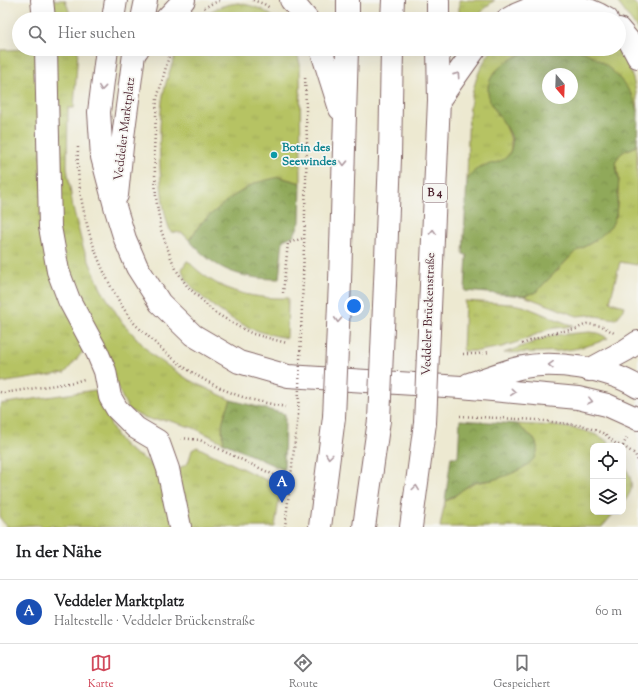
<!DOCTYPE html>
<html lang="de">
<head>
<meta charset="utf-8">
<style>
  :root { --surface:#fff; --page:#f6f6f6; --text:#202124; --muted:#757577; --line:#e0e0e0; --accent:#d1495b }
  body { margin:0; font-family:"Sorts Mill Goudy",serif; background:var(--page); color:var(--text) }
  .controls { position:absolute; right:12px; bottom:12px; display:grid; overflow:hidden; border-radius:8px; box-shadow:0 4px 16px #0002 }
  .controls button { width:36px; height:36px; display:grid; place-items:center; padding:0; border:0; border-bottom:1px solid var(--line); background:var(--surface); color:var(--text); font:20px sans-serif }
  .compass { position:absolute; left:542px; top:68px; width:36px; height:36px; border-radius:50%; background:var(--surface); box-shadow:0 4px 16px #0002; rotate:161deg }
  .you { position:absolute; left:354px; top:306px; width:14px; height:14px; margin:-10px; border:3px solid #fff; border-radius:50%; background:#1a73e8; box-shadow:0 0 0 6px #1a73e833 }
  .badge { display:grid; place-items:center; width:26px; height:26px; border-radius:50%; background:var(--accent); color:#fff; font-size:13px; font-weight:700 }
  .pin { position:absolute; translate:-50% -33px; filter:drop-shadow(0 1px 2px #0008) }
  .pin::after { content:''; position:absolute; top:21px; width:14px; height:12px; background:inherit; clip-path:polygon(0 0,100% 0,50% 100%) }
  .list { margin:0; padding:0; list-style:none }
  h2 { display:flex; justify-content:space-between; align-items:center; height:52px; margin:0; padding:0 16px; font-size:17px }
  h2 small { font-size:13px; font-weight:400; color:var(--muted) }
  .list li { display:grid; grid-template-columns:26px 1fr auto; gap:12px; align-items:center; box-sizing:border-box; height:64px; padding:0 16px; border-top:1px solid var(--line) }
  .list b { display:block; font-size:15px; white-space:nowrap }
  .list p { margin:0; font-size:13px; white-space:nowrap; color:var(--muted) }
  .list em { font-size:13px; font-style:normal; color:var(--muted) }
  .icon { flex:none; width:22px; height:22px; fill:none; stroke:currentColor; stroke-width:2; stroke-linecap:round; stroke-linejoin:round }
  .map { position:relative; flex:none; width:638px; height:527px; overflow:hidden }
  .search { position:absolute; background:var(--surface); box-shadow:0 4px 16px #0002; left:12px; right:12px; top:12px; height:44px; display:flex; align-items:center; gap:10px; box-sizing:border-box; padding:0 14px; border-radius:22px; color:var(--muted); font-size:15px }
  .sheet { height:116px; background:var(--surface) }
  nav { display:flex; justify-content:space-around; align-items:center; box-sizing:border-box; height:56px; border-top:1px solid var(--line); background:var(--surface); font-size:11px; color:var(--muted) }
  nav a { display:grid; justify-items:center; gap:2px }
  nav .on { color:var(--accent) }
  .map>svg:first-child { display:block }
  .grass { fill:url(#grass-tufts); stroke:#807148 }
  .forest { fill:url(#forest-crowns); stroke:#6d6442; fill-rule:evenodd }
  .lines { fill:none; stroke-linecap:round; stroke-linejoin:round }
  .minor-casing { stroke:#836665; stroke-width:24 }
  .major-casing { stroke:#836665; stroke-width:24 }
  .highway-casing { stroke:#836665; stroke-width:24 }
  .path { stroke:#836665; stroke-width:2.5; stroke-dasharray:1 3; stroke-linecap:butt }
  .minor { stroke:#fff; stroke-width:22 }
  .major { stroke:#fff; stroke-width:22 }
  .highway { stroke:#fff; stroke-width:22 }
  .minor-bridge-casing { stroke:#836665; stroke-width:24; stroke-linecap:butt }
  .highway-bridge-casing { stroke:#836665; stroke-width:24; stroke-linecap:butt }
  .path-bridge { stroke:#836665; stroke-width:2.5; stroke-dasharray:1 3; stroke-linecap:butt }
  .minor-bridge { stroke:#fff; stroke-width:22 }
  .highway-bridge { stroke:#fff; stroke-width:22 }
  .oneway { stroke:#ae9aa0 }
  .culture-dot { fill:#0f9aa8; stroke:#f6f6f2; stroke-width:1.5 }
  .labels { text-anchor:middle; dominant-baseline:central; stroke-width:3.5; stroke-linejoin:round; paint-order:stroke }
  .shield { fill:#f6f6f2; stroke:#7e6067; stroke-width:1 }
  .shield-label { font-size:11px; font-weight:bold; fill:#4a1f2b }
  .street-label { font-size:12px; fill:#4a1f2b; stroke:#f6f6f2 }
  .culture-label { font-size:12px; font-weight:bold; fill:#0d838f; stroke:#f6f6f2; text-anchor:start }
</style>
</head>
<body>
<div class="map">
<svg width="638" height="527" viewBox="0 0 638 527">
  <defs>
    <pattern id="grass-tufts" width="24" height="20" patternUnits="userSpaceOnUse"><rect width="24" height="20" fill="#b6c364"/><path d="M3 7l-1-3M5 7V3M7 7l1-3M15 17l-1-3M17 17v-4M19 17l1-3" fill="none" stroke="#9ea757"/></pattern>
    <pattern id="forest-crowns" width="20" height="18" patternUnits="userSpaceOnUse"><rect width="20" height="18" fill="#90a95a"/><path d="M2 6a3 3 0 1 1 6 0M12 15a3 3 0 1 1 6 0" fill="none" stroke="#78894b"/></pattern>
  </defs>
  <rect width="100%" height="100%" fill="#f6f6f2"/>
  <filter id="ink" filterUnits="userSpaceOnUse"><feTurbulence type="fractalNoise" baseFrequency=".025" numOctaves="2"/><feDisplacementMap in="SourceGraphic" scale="8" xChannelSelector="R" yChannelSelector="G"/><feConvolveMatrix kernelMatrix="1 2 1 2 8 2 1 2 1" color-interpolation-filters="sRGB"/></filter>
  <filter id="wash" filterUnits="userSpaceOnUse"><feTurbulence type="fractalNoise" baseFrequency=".012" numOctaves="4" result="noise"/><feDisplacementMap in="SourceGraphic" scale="16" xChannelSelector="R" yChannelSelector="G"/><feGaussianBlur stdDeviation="0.9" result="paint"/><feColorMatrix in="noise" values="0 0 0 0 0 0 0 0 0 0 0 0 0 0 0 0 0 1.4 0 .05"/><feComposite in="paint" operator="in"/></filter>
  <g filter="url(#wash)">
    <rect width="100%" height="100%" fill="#ede9d1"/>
    <!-- grass -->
    <path class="grass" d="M51,0H65L72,19H52Z
      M459,0H495L486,7L476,19H459Z
      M616,0H630L638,6V30Z
      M238,3C251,5 265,9 275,19H199C213,9 221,5 238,3Z
      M39,49L43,230L85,349L65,373L0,383V50Z
      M53,49H78L74,108H68L67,167L73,208L83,247L101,289L122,322L152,355L189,380L231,400C223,418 220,423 224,443L194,428L167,420H153L140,416L128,409L74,297L57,226Z
      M177,49H296L300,64L301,183L279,177L202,222L189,240L182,233L171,232C158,208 158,130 162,102C164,84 172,66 177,49Z
      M493,49H537L521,53L490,101C501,119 528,151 496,164C481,169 478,165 467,180C469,137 463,84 493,49Z
      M575,49H619C633,73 636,84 638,111L630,92Z
      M637,145L638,260L637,265L620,262L610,302L624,306L622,312L616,319L588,315L577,316L524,296L536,292L575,252L596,240L616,216L619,179L615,162C618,157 621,152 627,150C632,148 634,148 637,145Z
      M187,261H188C215,290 249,299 288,298L287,338C271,335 254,331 240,323C223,315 185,288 182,269Z
      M465,301L512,304L523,306L573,326L549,329L518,342L502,347L479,351H463Z
      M590,332L598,333L608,338C576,354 538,352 504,353L553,335Z
      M102,389C105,412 111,436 131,451C138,456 148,460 154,466C165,481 169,509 174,527H53L52,525L46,527L36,525L7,527L0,518V404Z
      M517,424C545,426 593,424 612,446H593V512H615L602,527H440L445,501L451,499L463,489L475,483L492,480L533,437L521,429Z
      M197,447L281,487L275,527H186L177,476L180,468L188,463L192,450Z
      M623,462C632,478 636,489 623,503Z"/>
    <!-- forest -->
    <path class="forest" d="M537,49C549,49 562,47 574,49C599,53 633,86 638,111C638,121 637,134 637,145C634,148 632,148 627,150C621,152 618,157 615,162L619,179L616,216L611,227L596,240L575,252L536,292L524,296L465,291L467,255L463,254L467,180C471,175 474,170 480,167C493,162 510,164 512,144C514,131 494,113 490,101C479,72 514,55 537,49ZM548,74H572V98H548Z
      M279,177L301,183L300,222L294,235L283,240L279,279C240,279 215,270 189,240L202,222L230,198L255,183Z
      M231,400L285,414L284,470L224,443C220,423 223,418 231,400Z
      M460,420L517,424C523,432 535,435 537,446C541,465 507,476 492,480C486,481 480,481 474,483C463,487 456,497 445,501L451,457H458Z"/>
  </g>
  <g filter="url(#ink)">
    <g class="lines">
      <defs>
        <path id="minor" d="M42,0L44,19
          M142,19L146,0
          M392,19L393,0
          M46,49L50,227L58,271L69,300L97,352L105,371L110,397L117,409L136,428L158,441L168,469L180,527
          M385,283L390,158L392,49
          M364,527L379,420"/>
        <path id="major" d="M113,19L116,0
          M107,49L99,112L102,157L116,210L125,239L137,267L160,303L193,335L239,362L288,376L461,387L578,398L607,405L638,419
          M117,195L123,137L134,54
          M469,384C486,379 502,372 519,368C553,360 608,368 638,387"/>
        <path id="highway" d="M291,0L307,19
          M438,0V19
          M166,19L184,0
          M348,19V0
          M508,19C538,1 578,0 607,19
          M619,29L630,42L638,57
          M321,49L340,109
          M134,54L138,49
          M439,100L475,49
          M340,281L347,49
          M431,285L439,100L438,49
          M589,370L626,350L638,342
          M320,527L334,417
          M411,527L425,423"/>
      </defs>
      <!-- minor casing -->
      <use href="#minor" class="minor-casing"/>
      <!-- major casing -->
      <use href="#major" class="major-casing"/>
      <!-- highway casing -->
      <use href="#highway" class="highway-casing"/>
      <!-- path -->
      <path class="path" d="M253,0L264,4L270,8
        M204,8L211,4L222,0
        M171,49L157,99L154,150L156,198L161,230L171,258L177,271L187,286L214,312L239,327L253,334L287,343
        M78,147C75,205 97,271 130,318C134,324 140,329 145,333C170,359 199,380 232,393C248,400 268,403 285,407
        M303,279L307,144L305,75
        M283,293L288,243L304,238
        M522,344L551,333L576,329L587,324L602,326L614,333
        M463,354H478L489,352
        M0,392L3,393L75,382L84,379
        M460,416L537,420L584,426L605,434L616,444L622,446
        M181,438L200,440L291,483
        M623,446L627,437
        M623,446L635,454L638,461
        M285,527L298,415"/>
      <!-- minor -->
      <use href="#minor" class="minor"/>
      <!-- major -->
      <use href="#major" class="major"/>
      <!-- highway -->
      <use href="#highway" class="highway"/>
      <defs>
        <path id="minor-bridge" d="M379,420L385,283"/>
        <path id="highway-bridge" d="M334,417L340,281
          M425,423L431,285"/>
      </defs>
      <!-- minor-bridge casing -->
      <use href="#minor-bridge" class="minor-bridge-casing"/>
      <!-- highway-bridge casing -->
      <use href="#highway-bridge" class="highway-bridge-casing"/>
      <!-- path-bridge -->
      <path class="path-bridge" d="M298,415L303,279"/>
      <!-- minor-bridge -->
      <use href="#minor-bridge" class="minor-bridge"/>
      <!-- highway-bridge -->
      <use href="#highway-bridge" class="highway-bridge"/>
    </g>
    <!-- one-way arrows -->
    <defs><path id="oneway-chevron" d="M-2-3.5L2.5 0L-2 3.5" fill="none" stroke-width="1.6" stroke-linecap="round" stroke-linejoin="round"/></defs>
    <g class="oneway">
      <use href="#oneway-chevron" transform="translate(457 75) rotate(-55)"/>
      <use href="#oneway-chevron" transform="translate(102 88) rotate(96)"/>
      <use href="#oneway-chevron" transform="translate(344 163) rotate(92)"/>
      <use href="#oneway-chevron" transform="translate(433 232) rotate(-88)"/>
      <use href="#oneway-chevron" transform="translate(338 320) rotate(93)"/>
      <use href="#oneway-chevron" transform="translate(551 365) rotate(-178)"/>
      <use href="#oneway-chevron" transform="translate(513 392) rotate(5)"/>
      <use href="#oneway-chevron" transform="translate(590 401) rotate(14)"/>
      <use href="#oneway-chevron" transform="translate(329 456) rotate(97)"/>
      <use href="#oneway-chevron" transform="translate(416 488) rotate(-82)"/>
    </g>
  </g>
  <!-- markers -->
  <circle class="culture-dot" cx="274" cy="155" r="4"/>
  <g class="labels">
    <!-- shield labels -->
    <rect class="shield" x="423" y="184" width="24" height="18" rx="3"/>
    <g class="shield-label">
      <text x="435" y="193">B 4</text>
    </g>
    <!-- street labels -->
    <g class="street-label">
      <text transform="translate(125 129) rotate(-83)">Veddeler Marktplatz</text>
      <text transform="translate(429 314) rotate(-88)">Veddeler Brückenstraße</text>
    </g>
    <!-- culture labels -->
    <g class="culture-label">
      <text x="282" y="148">Botin des<tspan x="282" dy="14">Seewindes</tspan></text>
    </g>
  </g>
</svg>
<div class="controls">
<button><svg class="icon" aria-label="locate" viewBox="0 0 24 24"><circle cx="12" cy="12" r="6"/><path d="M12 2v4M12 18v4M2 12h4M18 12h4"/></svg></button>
<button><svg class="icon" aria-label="layers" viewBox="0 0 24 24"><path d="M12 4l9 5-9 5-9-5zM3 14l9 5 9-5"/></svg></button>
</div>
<svg class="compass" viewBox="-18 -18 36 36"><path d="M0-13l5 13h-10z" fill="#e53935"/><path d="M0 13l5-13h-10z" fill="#757577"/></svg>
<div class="you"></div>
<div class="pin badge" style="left:282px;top:503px;background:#1a4fb4">A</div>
<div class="search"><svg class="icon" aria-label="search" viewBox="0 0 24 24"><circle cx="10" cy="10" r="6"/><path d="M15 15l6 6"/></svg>Hier suchen</div>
</div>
<section class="sheet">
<h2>In der Nähe<small></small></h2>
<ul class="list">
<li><span class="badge" style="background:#1a4fb4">A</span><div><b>Veddeler Marktplatz</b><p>Haltestelle · Veddeler Brückenstraße</p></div><em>60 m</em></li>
</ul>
</section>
<nav>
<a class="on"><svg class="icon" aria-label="map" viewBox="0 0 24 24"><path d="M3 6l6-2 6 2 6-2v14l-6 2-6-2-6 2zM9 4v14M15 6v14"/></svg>Karte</a>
<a><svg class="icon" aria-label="directions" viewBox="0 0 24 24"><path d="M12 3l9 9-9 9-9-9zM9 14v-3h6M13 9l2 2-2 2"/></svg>Route</a>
<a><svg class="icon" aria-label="saved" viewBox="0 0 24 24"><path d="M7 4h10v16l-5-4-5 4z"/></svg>Gespeichert</a>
</nav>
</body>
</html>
